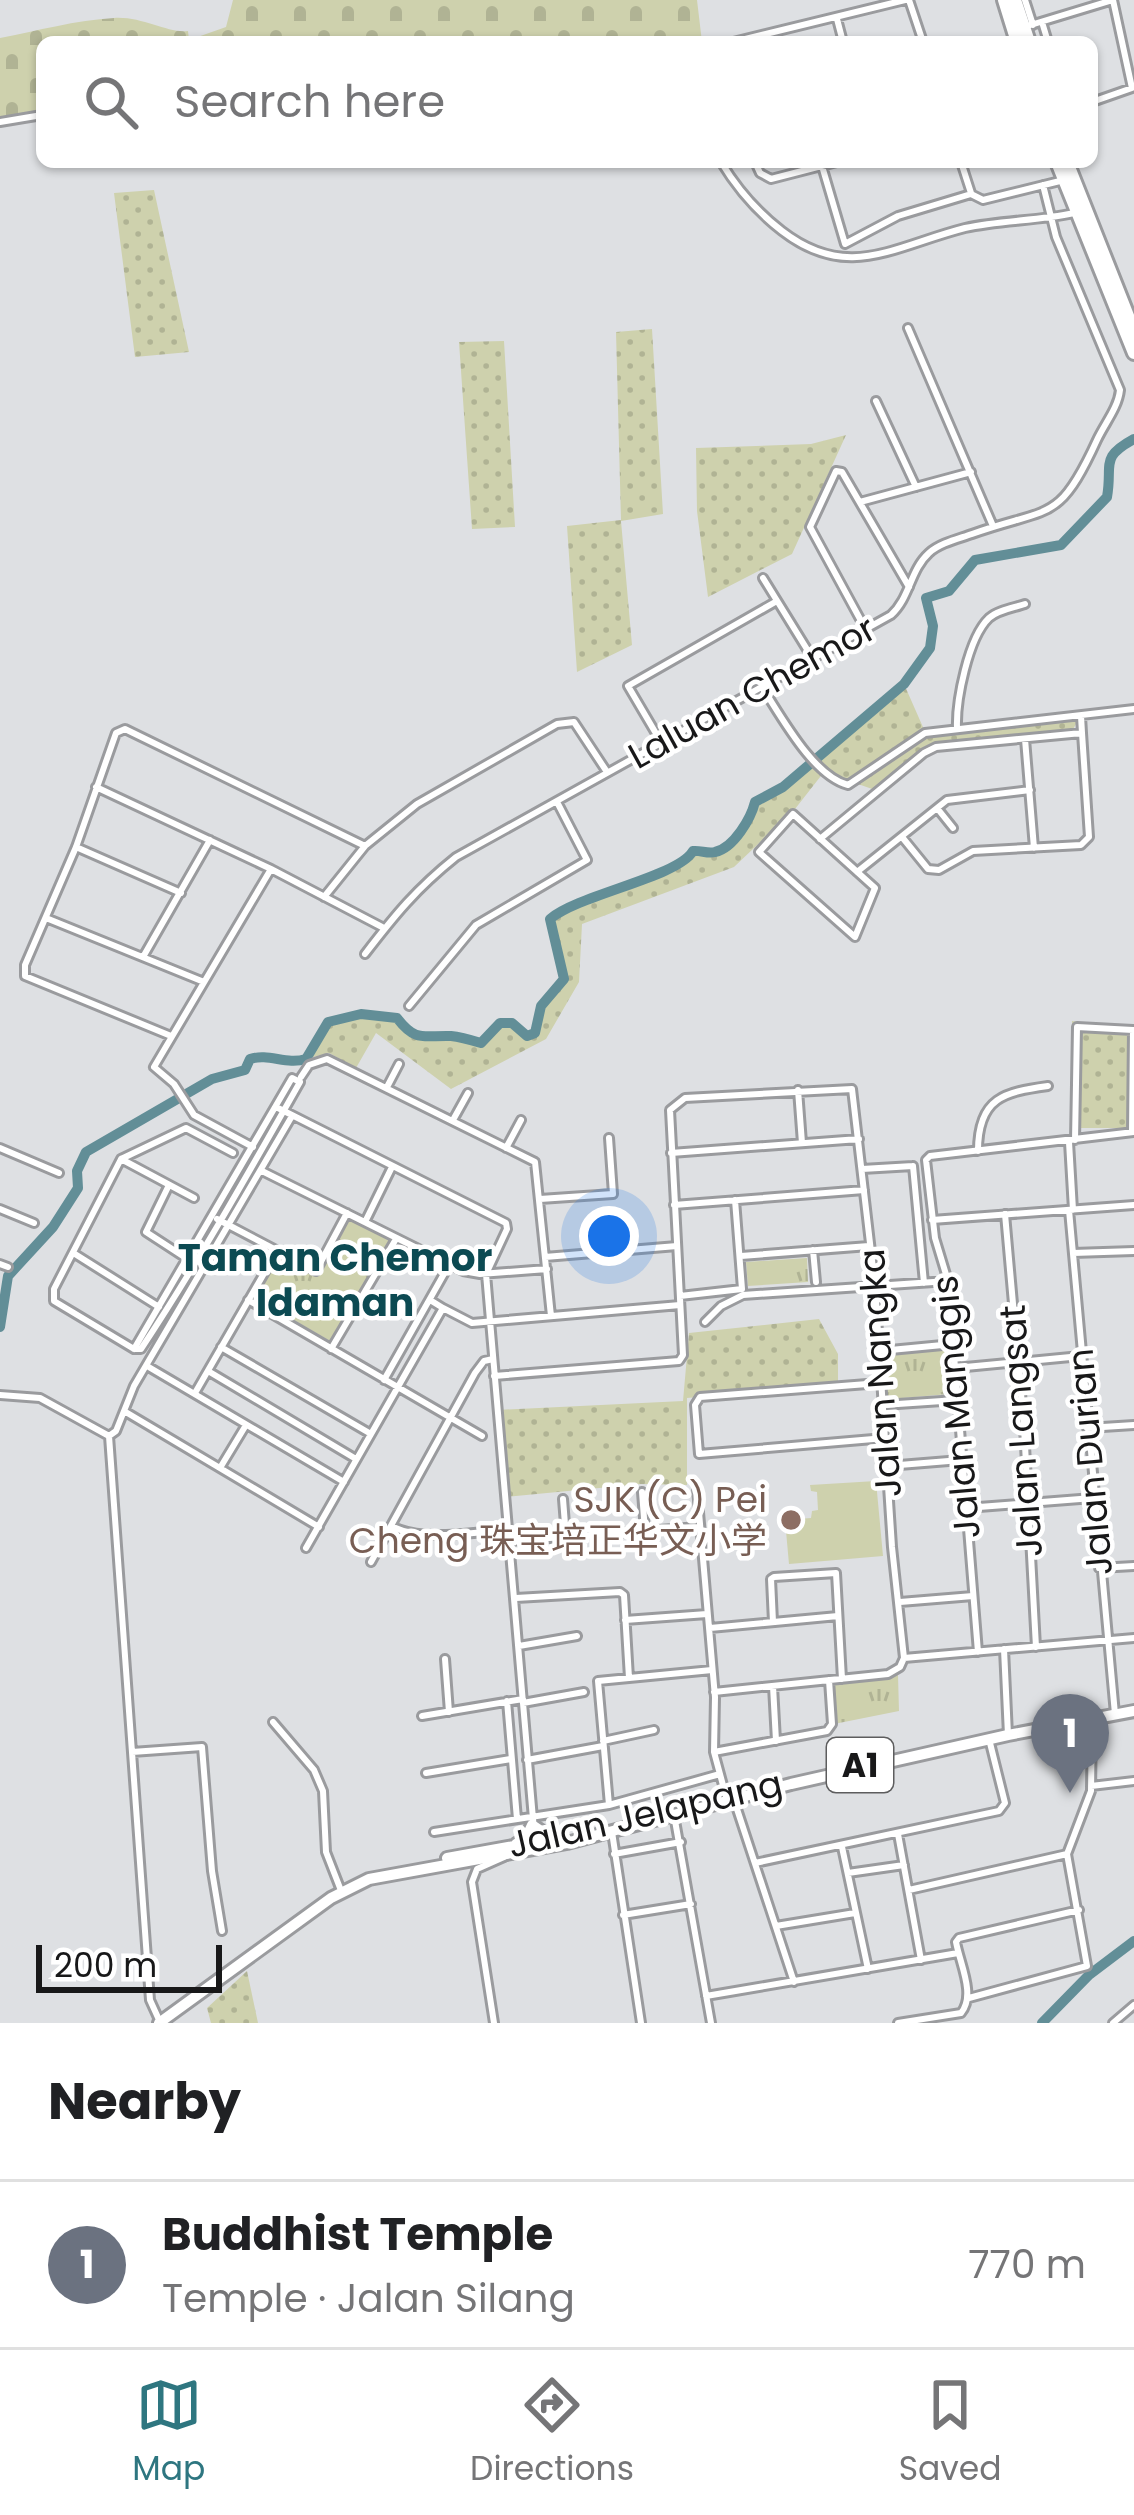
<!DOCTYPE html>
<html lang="en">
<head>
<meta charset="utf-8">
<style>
  :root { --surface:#fff; --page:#f6f6f6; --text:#202124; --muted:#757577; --line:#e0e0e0; --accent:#2e7680 }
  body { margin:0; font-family:Poppins,"Noto Sans SC",sans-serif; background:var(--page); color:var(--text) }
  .scale { position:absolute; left:36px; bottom:30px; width:186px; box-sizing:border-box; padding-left:12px; border:6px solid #181819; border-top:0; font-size:33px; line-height:42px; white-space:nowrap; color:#181819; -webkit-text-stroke:9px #fff; paint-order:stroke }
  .you { position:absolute; left:609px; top:1236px; width:42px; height:42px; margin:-30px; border:9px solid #fff; border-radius:50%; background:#1a73e8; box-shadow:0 0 0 18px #1a73e833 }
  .badge { display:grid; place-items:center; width:78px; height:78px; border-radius:50%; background:var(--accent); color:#fff; font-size:39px; font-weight:700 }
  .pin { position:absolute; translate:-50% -99px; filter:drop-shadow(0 3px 6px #0008) }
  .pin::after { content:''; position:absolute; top:63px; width:42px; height:36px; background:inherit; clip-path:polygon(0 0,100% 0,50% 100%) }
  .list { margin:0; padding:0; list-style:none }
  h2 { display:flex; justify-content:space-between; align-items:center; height:156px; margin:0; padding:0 48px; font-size:51px }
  h2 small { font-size:39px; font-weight:400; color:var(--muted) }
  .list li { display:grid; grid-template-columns:78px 1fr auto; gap:36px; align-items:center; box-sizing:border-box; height:168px; padding:0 48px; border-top:3px solid var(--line) }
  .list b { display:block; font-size:45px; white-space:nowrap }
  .list p { margin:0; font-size:39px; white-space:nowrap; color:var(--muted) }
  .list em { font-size:39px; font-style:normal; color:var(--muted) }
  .icon { flex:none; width:66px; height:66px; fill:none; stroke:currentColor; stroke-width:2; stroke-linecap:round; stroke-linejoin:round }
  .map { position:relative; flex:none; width:1134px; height:2023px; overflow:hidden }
  .search { position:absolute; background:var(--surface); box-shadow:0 3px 9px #0004; left:36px; right:36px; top:36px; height:132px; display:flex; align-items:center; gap:30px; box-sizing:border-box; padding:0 42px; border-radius:18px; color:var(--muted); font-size:45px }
  .sheet { height:324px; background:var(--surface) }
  nav { display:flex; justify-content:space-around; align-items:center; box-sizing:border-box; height:168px; border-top:3px solid var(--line); background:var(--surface); font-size:33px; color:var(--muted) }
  nav a { display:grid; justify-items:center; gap:6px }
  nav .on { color:var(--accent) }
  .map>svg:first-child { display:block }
  .grass { fill:url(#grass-dots) }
  .cemetery { fill:url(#cemetery-stones) }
  .park { fill:url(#park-tufts) }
  .garden { fill:#ced1ad }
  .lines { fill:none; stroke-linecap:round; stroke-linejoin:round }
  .river { stroke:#628e97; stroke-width:10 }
  .minor-casing { stroke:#9a9b9e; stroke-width:12 }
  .primary-casing { stroke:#9a9b9e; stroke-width:16 }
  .trunk-casing { stroke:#9a9b9e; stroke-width:18 }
  .minor { stroke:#fff; stroke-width:6 }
  .primary { stroke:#fff; stroke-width:10 }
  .trunk { stroke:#fff; stroke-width:12 }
  .education-dot { fill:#8d6e63; stroke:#fff; stroke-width:4.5 }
  .labels { text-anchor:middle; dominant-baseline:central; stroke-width:9; stroke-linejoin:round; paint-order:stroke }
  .shield { fill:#fff; stroke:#5d5d5e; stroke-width:3 }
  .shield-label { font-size:33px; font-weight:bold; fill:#181819 }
  .street-label { font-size:36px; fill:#181819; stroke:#fff }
  .education-label { font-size:36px; fill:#785e54; stroke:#fff; text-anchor:end }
  .neighbourhood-label { font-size:39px; font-weight:bold; fill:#0c4a52; stroke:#fff }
</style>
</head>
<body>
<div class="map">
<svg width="1134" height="2023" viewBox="0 0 1134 2023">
  <defs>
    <pattern id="grass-dots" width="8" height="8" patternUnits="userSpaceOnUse" patternTransform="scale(3)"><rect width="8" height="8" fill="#ced1ad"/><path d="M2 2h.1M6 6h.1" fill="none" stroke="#b0b394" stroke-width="1.8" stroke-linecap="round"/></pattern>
    <pattern id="cemetery-stones" width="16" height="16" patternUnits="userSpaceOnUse" patternTransform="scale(3)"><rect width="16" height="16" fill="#ced1ad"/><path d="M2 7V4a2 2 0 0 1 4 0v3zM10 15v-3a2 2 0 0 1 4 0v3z" fill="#b0b394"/></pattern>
    <pattern id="park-tufts" width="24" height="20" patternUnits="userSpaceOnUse" patternTransform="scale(3)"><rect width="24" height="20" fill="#ced1ad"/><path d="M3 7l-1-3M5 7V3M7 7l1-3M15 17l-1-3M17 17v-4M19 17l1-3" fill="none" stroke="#b0b394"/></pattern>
  </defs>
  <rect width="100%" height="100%" fill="#dee0e3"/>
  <!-- grass -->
  <path class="grass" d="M154,190L189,352L135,357L114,193Z
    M652,329L663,514L621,521L632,645L577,672L567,526L621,520L616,332Z
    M504,341L515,527L472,529L459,342Z
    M846,435L792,554L708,597L697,511L696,448L811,444Z
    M904,684L926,734L1080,717L1072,731L936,746L875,790L824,772L795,809L734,867L582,924L579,982L546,1039L451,1089L376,1033L356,1068L329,1053L306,1059L328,1022L348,1015L397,1018C416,1042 424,1035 451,1036C461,1037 471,1040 481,1043L500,1023H512L527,1035L535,1033L541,1006L564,979L550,919C580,894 678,878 693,851L715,852L750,820L755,802L783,787Z
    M1072,1021L1129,1028L1127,1128H1072Z
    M819,1319L838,1354V1385L687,1398V1485L641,1484L506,1497L497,1410L683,1401L689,1333Z
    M247,1971L258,2023H211L207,2008Z"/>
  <!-- cemetery -->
  <path class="cemetery" d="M233,0H697L702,42H42V115L0,122V38C37,31 76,20 114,18C142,16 169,34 188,31L189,40L226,27Z"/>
  <!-- park -->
  <path class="park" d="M348,1215L390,1239L330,1341L252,1296L278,1254L316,1273Z
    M807,1258L808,1282L748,1286L746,1262Z
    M946,1350L949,1394L891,1399L887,1395L884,1358L889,1354Z
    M898,1675L899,1711L834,1724V1684Z"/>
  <!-- garden -->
  <path class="garden" d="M876,1481L883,1556L789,1564L785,1520L811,1518L812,1511L818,1510L817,1492L811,1491L810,1485Z"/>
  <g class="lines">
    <!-- river -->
    <path class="river" d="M0,1327L8,1276L53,1227L78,1188L77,1171L86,1152L212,1079L245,1070L250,1059C269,1053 286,1065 306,1059L328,1022L361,1014L397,1018C416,1043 424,1035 451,1036C461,1037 471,1040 481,1043L500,1023H512L527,1036L535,1033L541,1006L564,979L550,919C580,894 678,877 693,851C700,850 708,854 715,852C734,848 751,818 755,802L783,787L904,684L930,648L933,626L926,598L949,591L975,560L1061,545L1107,497C1113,464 1099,458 1134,439
      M1042,2023L1089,1975L1134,1941"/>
    <defs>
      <path id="minor" d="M909,0L923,42
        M1025,0L1033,25
        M837,19L843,42
        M1042,22L1048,42
        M1024,27L1113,0
        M733,42L905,0
        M1092,102L1132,88L1113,0
        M0,122L42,115
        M721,162C738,190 756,211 782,231C848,282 894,246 965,228C1001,220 1038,221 1074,213
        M755,162L760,173L771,179L837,162
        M961,162L971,193
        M822,166L845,244L898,216L971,194
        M971,194L983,200L1064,180
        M908,328L993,526
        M876,401L916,487
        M860,502L971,472
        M763,578L813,659
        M866,630L810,527L836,471L842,472L909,587
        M762,687C781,716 813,776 848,785L925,733L1134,709
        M957,728C956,701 968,638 989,618C998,610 1013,608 1025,604
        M1025,739L1034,848
        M661,742L628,686L777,601
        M96,787L271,869L382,927
        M937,808L953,828
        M793,814L875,888L855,937L759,852Z
        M902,837L928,869L939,870L973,851L1081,845L1089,837L1082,733
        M820,839L924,753L936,747L1082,733L1081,716
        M76,847L181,893
        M857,872L947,800L1030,790
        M324,897L365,846L417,804L557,724L574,722L607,772
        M46,918L204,982
        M365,954C395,915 416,889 456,857L891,615C910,598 910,570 929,553C940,543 958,539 972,534C1050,506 1058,525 1097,440C1105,423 1118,408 1120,390L1056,237L1043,185
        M143,957L210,840
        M409,1006L476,925L587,860L557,802
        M171,1036L25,976V965L76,847L116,733L125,729L365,846
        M301,1077L309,1065L327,1059L535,1162L551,1316
        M292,1078L300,1082C249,1172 198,1263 141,1349H134Z
        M387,1087L399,1064
        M798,1090L802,1143
        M276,1107L506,1223L507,1229L486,1274L535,1842
        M453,1120L468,1093
        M1075,1140L1077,1027L1133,1030L1132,1132
        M1069,1142L1073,1210
        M253,1147L194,1115L174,1084L154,1067L271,869
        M0,1148L59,1173
        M506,1148L521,1120
        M978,1151C978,1097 1005,1092 1048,1086
        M671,1153L859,1139
        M121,1159L194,1198
        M913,1166L924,1283
        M862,1169L913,1166
        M262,1171L463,1271L480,1274L547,1269
        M169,1185L146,1232L189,1260
        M540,1199L613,1194L609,1138
        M674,1205L864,1190
        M0,1209L34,1223
        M1069,1210L1115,1714
        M1005,1214L1024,1427L1036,1647
        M217,1219L316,1271L347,1213
        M932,1220L1134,1205
        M365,1222L392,1167
        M813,1250L816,1282
        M1073,1253L1134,1251
        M75,1254L159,1307
        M741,1256L869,1246
        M545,1257L677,1246
        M0,1264L8,1267
        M680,1296L742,1289L735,1200
        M248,1300L482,1436
        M443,1308L472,1323L680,1305
        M705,1322L721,1306L743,1295L948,1281
        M221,1347L371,1434
        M134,1349L54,1301V1289L121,1159L186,1128L233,1153
        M331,1349L396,1239
        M880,1351L953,1344
        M147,1366L344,1482
        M955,1368L1081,1356
        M208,1371L356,1459
        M494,1376L679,1361L683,1355L670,1110L685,1098L852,1089L875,1286L892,1547L904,1658
        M384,1380L449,1265
        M880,1383L700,1397L695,1405L699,1454L885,1438
        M195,1393L277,1251
        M0,1395L40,1398L109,1436
        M883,1405L957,1400
        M124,1411L319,1527
        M1087,1428L1134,1425
        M887,1466L961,1460
        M220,1468L246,1425
        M697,1489L715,1697L714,1752L727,1800
        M642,1492L645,1531
        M563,1499L566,1537
        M966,1508L1093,1498
        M393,1527C425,1542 472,1532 507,1530
        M509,1541L699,1527
        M306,1548L443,1308L430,1300
        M371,1562L475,1373L484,1361L493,1359
        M1099,1568L1134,1566
        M516,1598L620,1592L624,1595L629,1678
        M900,1602L973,1596
        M625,1620L707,1614
        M773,1622L771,1579L774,1577L836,1573L842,1679
        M710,1628L838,1616
        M519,1646L577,1636
        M1004,1649L1008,1735
        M978,1652L948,1281L935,1238L926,1160L930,1156L1134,1132
        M904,1658L1134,1638
        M445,1659L449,1712
        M773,1686L776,1741
        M714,1692L888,1674L900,1667L904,1658
        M507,1701L517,1819
        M523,1703L584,1692
        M422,1716L523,1699
        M273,1722L314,1770L323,1791L326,1852L340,1888
        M603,1741L654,1730
        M132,1752L202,1747L212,1871L222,1931
        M714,1752L827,1731L832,1724L829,1680
        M527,1760L603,1746
        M426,1773L511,1759
        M1091,1786L1134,1781
        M733,1797L794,1982
        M609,1805L598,1681L712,1670
        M674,1815L711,2023
        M434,1832L609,1805L720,1774
        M612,1832L641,2023
        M898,1834L921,1960
        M842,1847L868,1969
        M614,1854L681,1842
        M755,1863L999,1811L1005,1803L989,1739
        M848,1873L904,1865
        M472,1882L494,2023
        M472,1882L477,1869L504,1857
        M909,1890L1067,1854
        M623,1915L691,1904
        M776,1926L855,1913
        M706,1996L958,1953
        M969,1998L1087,1966L1067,1854L1091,1791L1092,1721
        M160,2022L150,2000L109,1436L116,1431L134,1386L292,1116
        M898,2023L961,2013C976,1995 960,1964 956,1942L959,1938L1079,1910
        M1113,2023L1134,2005"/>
      <path id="primary" d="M516,1844L526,1838L532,1825L553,1839
        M447,1858L541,1841
        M159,2023L331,1898L369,1879L567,1843L791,1784L1008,1735L1134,1711"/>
      <path id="trunk" d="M1004,0L1017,42
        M1015,0L1029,42
        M1057,162L1134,353
        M1067,162L1134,331"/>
    </defs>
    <!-- minor casing -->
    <use href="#minor" class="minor-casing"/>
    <!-- primary casing -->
    <use href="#primary" class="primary-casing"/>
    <!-- trunk casing -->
    <use href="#trunk" class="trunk-casing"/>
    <!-- minor -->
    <use href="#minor" class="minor"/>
    <!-- primary -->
    <use href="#primary" class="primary"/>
    <!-- trunk -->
    <use href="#trunk" class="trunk"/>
  </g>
  <!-- markers -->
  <circle class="education-dot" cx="791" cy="1520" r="12"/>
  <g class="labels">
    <!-- shield labels -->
    <rect class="shield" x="827" y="1738" width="66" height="54" rx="9"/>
    <g class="shield-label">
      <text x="860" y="1765">A1</text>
    </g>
    <!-- street labels -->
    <g class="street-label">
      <text transform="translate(752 692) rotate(-29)">Laluan Chemor</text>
      <text transform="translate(880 1373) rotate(-94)">Jalan Nangka</text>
      <text transform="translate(956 1407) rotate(-95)">Jalan Manggis</text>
      <text transform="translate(1021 1431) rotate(-94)">Jalan Langsat</text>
      <text transform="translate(1090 1462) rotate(-95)">Jalan Durian</text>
      <text transform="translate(645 1814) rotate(-13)">Jalan Jelapang</text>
    </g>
    <!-- education labels -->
    <g class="education-label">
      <text x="767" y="1499">SJK (C) Pei<tspan x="767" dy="41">Cheng 珠宝培正华文小学</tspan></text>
    </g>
    <!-- neighbourhood labels -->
    <g class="neighbourhood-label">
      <text x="335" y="1257">Taman Chemor<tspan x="335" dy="45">Idaman</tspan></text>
    </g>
  </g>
</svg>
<div class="scale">200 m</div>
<div class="you"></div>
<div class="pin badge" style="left:1070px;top:1793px;background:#6b7280">1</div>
<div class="search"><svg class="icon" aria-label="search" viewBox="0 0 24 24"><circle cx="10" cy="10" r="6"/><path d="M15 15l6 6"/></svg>Search here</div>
</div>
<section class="sheet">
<h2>Nearby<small></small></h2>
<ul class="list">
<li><span class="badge" style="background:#6b7280">1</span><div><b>Buddhist Temple</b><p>Temple · Jalan Silang</p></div><em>770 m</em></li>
</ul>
</section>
<nav>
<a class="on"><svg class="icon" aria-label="map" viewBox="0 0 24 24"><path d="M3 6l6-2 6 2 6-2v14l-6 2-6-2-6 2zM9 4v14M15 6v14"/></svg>Map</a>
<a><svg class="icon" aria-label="directions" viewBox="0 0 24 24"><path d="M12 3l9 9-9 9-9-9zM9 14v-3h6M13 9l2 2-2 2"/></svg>Directions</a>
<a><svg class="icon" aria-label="saved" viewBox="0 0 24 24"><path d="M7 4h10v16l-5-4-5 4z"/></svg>Saved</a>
</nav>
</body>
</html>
